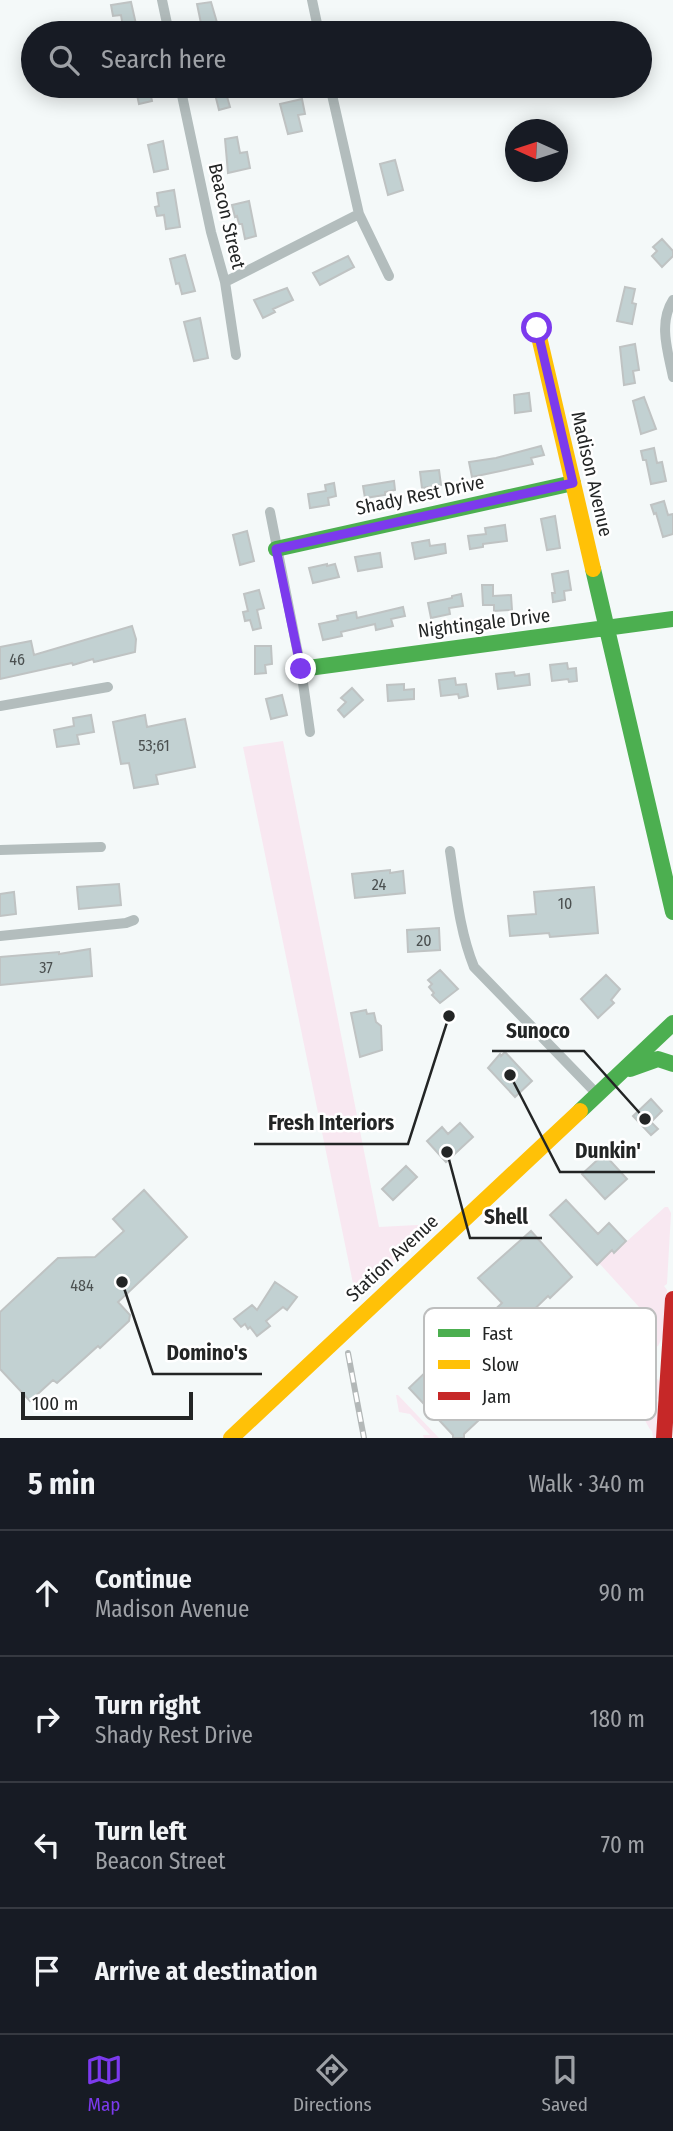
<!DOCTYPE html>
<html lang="en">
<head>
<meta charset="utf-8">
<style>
  :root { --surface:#171b24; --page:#242831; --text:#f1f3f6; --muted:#9ea1a6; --line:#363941; --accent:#7c3aed }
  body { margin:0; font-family:"Fira Sans Condensed",sans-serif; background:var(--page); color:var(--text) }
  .compass { position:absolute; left:505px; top:119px; width:63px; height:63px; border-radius:50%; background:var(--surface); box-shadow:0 4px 18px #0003; rotate:273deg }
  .scale { position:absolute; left:21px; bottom:18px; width:172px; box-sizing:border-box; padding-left:7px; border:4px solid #232525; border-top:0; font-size:19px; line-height:24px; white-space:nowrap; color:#232525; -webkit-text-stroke:5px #fff; paint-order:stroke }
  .stop { position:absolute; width:21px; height:21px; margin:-16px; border:5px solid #7c3aed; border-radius:50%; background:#fff }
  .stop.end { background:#7c3aed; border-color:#fff; box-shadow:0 2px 7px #0008 }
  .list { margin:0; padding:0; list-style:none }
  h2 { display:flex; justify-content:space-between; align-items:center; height:91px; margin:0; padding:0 28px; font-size:30px }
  h2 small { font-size:23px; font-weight:400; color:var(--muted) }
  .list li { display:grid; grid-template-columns:46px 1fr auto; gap:21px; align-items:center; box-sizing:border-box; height:126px; padding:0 28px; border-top:2px solid var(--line) }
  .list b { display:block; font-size:26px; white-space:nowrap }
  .list p { margin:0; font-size:23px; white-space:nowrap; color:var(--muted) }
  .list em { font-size:23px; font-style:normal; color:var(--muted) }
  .icon { flex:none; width:38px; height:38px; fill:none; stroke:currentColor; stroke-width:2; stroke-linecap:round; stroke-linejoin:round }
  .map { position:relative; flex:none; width:673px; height:1438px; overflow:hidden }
  .search { position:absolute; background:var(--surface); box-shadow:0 4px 18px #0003; left:21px; right:21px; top:21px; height:77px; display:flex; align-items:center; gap:18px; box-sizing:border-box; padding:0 24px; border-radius:38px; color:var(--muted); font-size:26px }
  .sheet { height:595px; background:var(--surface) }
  nav { display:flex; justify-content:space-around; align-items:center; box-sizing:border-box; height:98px; border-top:2px solid var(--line); background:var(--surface); font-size:19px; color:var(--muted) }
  nav a { display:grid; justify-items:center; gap:4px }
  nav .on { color:var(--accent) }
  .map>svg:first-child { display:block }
  .green { fill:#f8e8f1 }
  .building { fill:#c2d1d2; stroke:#bfc3c3; stroke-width:2 }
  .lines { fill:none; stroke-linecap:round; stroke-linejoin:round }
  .street { stroke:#b3bdbd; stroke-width:10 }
  .fast { stroke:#4caf50; stroke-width:16 }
  .slow { stroke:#ffc107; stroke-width:16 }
  .jam { stroke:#c62828; stroke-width:16 }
  .rail-casing { stroke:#b3b8b8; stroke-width:6 }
  .rail { stroke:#fff; stroke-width:3.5; stroke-dasharray:10; stroke-linecap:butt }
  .route { stroke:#7c3aed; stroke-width:9 }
  .labels { text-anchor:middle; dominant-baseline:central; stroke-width:5; stroke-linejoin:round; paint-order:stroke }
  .number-label { font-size:16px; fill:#4b5050 }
  .street-label { font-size:19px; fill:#232525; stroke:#fff }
  .key { fill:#fff; stroke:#bdbebe; stroke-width:2 }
  .key-label { font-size:19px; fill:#232525 }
  .leader { fill:none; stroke:#232525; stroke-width:2.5 }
  .callout-dot { fill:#232525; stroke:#fff; stroke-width:2.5 }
  .callout-label { font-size:21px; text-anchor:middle; font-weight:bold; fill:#232525; stroke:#fff; stroke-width:5; stroke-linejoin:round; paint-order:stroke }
</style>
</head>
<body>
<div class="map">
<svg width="673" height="1438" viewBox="0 0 673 1438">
  <rect width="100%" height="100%" fill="#f4f9f9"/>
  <!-- green -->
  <path class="green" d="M283,741L379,1227L436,1224L356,1298L243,747Z
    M665,1207H668L671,1213L667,1284L664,1286L667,1290L664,1334L658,1346L647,1351L639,1348C632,1338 637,1324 633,1313L639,1307L599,1263L612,1250L615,1252Z
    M638,1370L650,1371L659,1381V1398L656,1400L659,1404L656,1438H653L652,1431C645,1425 640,1405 634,1394L643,1384L633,1381V1376Z
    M396,1395H398L439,1438H424L423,1435H430L410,1414L399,1412Z"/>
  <!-- building -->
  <path class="building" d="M131,2L138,33H124L121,15L113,16L111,5Z
    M211,2L218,26L214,27L215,33H203L197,4Z
    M135,86H149L152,101L139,104Z
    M213,86H224L230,107L219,110Z
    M302,99L305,114L298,115L302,131L288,134L280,104Z
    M237,137L240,153L247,152L250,168L228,173L225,139Z
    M163,141L168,169L154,172L148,145Z
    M395,160L403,190L388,195L380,164Z
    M174,190L180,227L166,229L164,215L157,216L155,207L159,206L157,193Z
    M249,201L256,236L245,239L242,224H239L237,216L235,217L232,205Z
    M662,239L673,251V256L662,267L652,256L657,251L653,247Z
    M185,255L195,291L182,294L179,283L176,284L170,259Z
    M348,256L354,267L320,285L313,273Z
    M625,287L635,289L632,303L636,304L632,324L617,321Z
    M287,288L293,300L273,309L275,312L263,318L254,300Z
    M200,318L208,358L194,361L184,322Z
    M635,344L639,370L633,371L635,383L624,385L620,347Z
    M529,393L531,411L515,413L514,395Z
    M644,397L656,429L641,434L633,401Z
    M541,446L544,455L531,458L533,464L472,477L469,462L496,458Z
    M654,448L657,463L662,462L666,481L651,484L646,460H643L641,451Z
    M439,470L441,485L422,488L420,472Z
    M394,481L395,490L385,492V495L365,498L363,486Z
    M334,483L336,496L328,498L329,505L310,508L308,494L326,491L325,485Z
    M664,501L668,515L673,514V534L663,537L656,513L654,514L651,505Z
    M555,516L560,548L547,550L541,519Z
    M505,525L507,541L483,544V547L470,549L468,536L486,534L485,528Z
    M247,531L254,561L240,565L233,535Z
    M429,540L430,546L445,544L446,553L415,559L412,543Z
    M380,553L382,567L358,571L355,557Z
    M327,564V566L335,564L339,577L313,583L309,568Z
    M568,571L571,590L564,591L565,600L553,602L552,593H555L552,574Z
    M482,585H493V596L511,595L512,610L494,611V605H483Z
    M259,590L264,608L257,610L261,628L253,630L250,620L245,621L243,612L248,611L244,594Z
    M461,594L463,606L449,608L450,614L431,618L428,603L452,598V596Z
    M403,607L405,616L391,619L393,626L376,630L375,624L341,632L342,636L323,640L319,624L338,620L337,616L356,612L357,618Z
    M132,626L136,639L135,652L94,662L93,659L73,665L72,663L0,679V647L31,641L34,655Z
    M255,646H271L272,664L265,665L266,673L255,674Z
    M567,663L568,669L576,668L577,681L569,682L568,679L552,681L550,665Z
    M514,672L515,676L529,674L530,685L498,689L496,674Z
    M455,678L456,685L466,684L468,696L459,698L458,694L441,696L439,680Z
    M404,684V690L414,689V699L388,701L387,685Z
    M352,688L363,700L344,717L338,710L346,702L341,698Z
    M282,695L287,715L271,719L266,699Z
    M91,715L94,732L77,735L79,744L57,747L54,730L74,726L73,718Z
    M145,715L147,727L185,719L195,767L156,775L158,784L134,788L129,763L121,764L113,722Z
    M390,870V873L403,871L405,893L355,898L352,874Z
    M119,884L121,905L79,909L77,887Z
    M594,887L598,933L550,937L549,933L510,936L508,916L536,914L534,892Z
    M14,892L16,914L0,916V894Z
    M439,928L440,950L408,952L407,930Z
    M90,949L92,976L0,985V957L59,952V954Z
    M440,970L458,989L440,1003L432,995L434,993L429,987L432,984L428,980Z
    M606,975L620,989L611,1000L614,1003L598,1018L581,999Z
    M366,1010L367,1014L374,1013L376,1022L381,1026L382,1050L360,1057L351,1013Z
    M505,1052L532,1081L515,1097L488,1068L500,1054L501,1056Z
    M651,1099L662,1111L651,1122L658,1129L651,1135L633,1116Z
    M460,1123L473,1137L446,1162L427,1141L442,1127L448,1134Z
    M604,1154L627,1179L605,1199L582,1174Z
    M406,1166L417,1177L393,1200L382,1189Z
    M144,1190L187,1237L118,1302L130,1315L129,1321L100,1348L98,1346L57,1383L53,1380L30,1401L0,1369V1312L58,1258L95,1257L124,1231L113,1219Z
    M566,1200L598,1234L609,1223L626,1241L614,1253L612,1250L597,1265L550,1215Z
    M531,1231L572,1277L550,1298L548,1296L490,1352L471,1332L502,1303L478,1278Z
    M275,1282L297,1297L287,1310L283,1307L266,1321L270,1326L257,1336L250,1327L248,1329L245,1324L241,1327L234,1319L252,1305L257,1310Z
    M444,1348L467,1371L464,1374L494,1406L464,1434V1438H453V1435L409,1388L430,1368L427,1364Z"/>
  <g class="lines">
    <!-- street -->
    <path class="street" d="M162,0L169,33
      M312,0L319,33
      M180,86L211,232L225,282L236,355
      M330,86L359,214L389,276
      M225,282L359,214
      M673,300C658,323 668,352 673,377
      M270,512L301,669L310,732
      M0,706L108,687
      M0,850L101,847
      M450,851C456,890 459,930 474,967L597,1094
      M0,936L126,923L134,920"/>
    <!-- fast -->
    <path class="fast" d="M276,549L573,483
      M593,569L673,912
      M301,669L673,619
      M630,1069L658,1059L673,1064
      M580,1111L673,1023"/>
    <!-- slow -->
    <path class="slow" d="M537,328L593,569
      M231,1438L580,1111"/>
    <!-- jam -->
    <path class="jam" d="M664,1438L673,1299"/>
    <defs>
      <path id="rail" d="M348,1353L364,1438"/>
    </defs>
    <!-- rail casing -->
    <use href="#rail" class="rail-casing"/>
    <!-- rail -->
    <use href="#rail" class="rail"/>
  </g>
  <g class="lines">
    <!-- route -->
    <path class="route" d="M301,669L276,549L573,483L537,328"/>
  </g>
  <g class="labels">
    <!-- number labels -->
    <g class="number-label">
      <text x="17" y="659">46</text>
      <text x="154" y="745">53;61</text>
      <text x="379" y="884">24</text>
      <text x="565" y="903">10</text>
      <text x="424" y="940">20</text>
      <text x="46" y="967">37</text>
      <text x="82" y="1285">484</text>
    </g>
    <!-- street labels -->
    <g class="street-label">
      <text transform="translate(227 216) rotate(77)">Beacon Street</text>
      <text transform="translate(592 474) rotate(77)">Madison Avenue</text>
      <text transform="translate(420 495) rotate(-12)">Shady Rest Drive</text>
      <text transform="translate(484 623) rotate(-7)">Nightingale Drive</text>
      <text transform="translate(392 1258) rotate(-43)">Station Avenue</text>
    </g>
  </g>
  <!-- legend -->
  <rect x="424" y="1308" width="232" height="112" rx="10" class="key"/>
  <rect x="438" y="1329" width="32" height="8" fill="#4caf50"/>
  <rect x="438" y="1360" width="32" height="9" fill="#ffc107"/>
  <rect x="438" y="1392" width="32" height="8" fill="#c62828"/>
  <g class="key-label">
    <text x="482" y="1340">Fast</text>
    <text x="482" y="1371">Slow</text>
    <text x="482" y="1403">Jam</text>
  </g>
  <!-- callouts -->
  <path class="leader" d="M645 1119L584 1051H492M449 1016L408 1144H254M510 1075L560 1172H655M447 1152L470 1238H542M122 1282L153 1374H262"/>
  <g class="callout-dot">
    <circle cx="645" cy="1119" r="7"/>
    <circle cx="449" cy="1016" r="7"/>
    <circle cx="510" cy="1075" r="7"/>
    <circle cx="447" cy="1152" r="7"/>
    <circle cx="122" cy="1282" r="7"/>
  </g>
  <g class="callout-label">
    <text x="538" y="1038">Sunoco</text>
    <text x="331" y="1130">Fresh Interiors</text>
    <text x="608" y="1158">Dunkin'</text>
    <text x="506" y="1224">Shell</text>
    <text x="207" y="1360">Domino's</text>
  </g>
</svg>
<svg class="compass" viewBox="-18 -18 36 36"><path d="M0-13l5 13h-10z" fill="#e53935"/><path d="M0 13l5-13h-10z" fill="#9ea1a6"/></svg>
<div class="scale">100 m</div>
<div class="stop" style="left:537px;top:328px"></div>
<div class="stop end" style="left:301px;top:669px"></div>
<div class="search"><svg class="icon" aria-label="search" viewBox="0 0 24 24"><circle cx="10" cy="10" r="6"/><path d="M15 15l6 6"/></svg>Search here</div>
</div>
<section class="sheet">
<h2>5 min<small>Walk · 340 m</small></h2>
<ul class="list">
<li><svg class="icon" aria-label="ahead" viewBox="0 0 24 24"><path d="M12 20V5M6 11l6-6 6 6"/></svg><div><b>Continue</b><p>Madison Avenue</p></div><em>90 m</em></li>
<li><svg class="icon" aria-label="right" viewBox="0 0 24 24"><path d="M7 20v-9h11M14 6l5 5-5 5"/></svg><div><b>Turn right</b><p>Shady Rest Drive</p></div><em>180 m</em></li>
<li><svg class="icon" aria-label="left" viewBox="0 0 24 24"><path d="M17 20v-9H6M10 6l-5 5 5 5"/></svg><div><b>Turn left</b><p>Beacon Street</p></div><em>70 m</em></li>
<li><svg class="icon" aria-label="arrive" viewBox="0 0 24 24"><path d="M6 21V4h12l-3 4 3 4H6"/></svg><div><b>Arrive at destination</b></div></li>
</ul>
</section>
<nav>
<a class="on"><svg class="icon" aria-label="map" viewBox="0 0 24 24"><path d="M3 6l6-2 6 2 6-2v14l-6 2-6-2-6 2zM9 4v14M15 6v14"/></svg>Map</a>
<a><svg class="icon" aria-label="directions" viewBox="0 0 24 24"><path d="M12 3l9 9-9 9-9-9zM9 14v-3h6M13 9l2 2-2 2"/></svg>Directions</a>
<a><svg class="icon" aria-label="saved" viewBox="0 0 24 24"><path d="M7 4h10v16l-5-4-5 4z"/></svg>Saved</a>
</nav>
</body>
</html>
